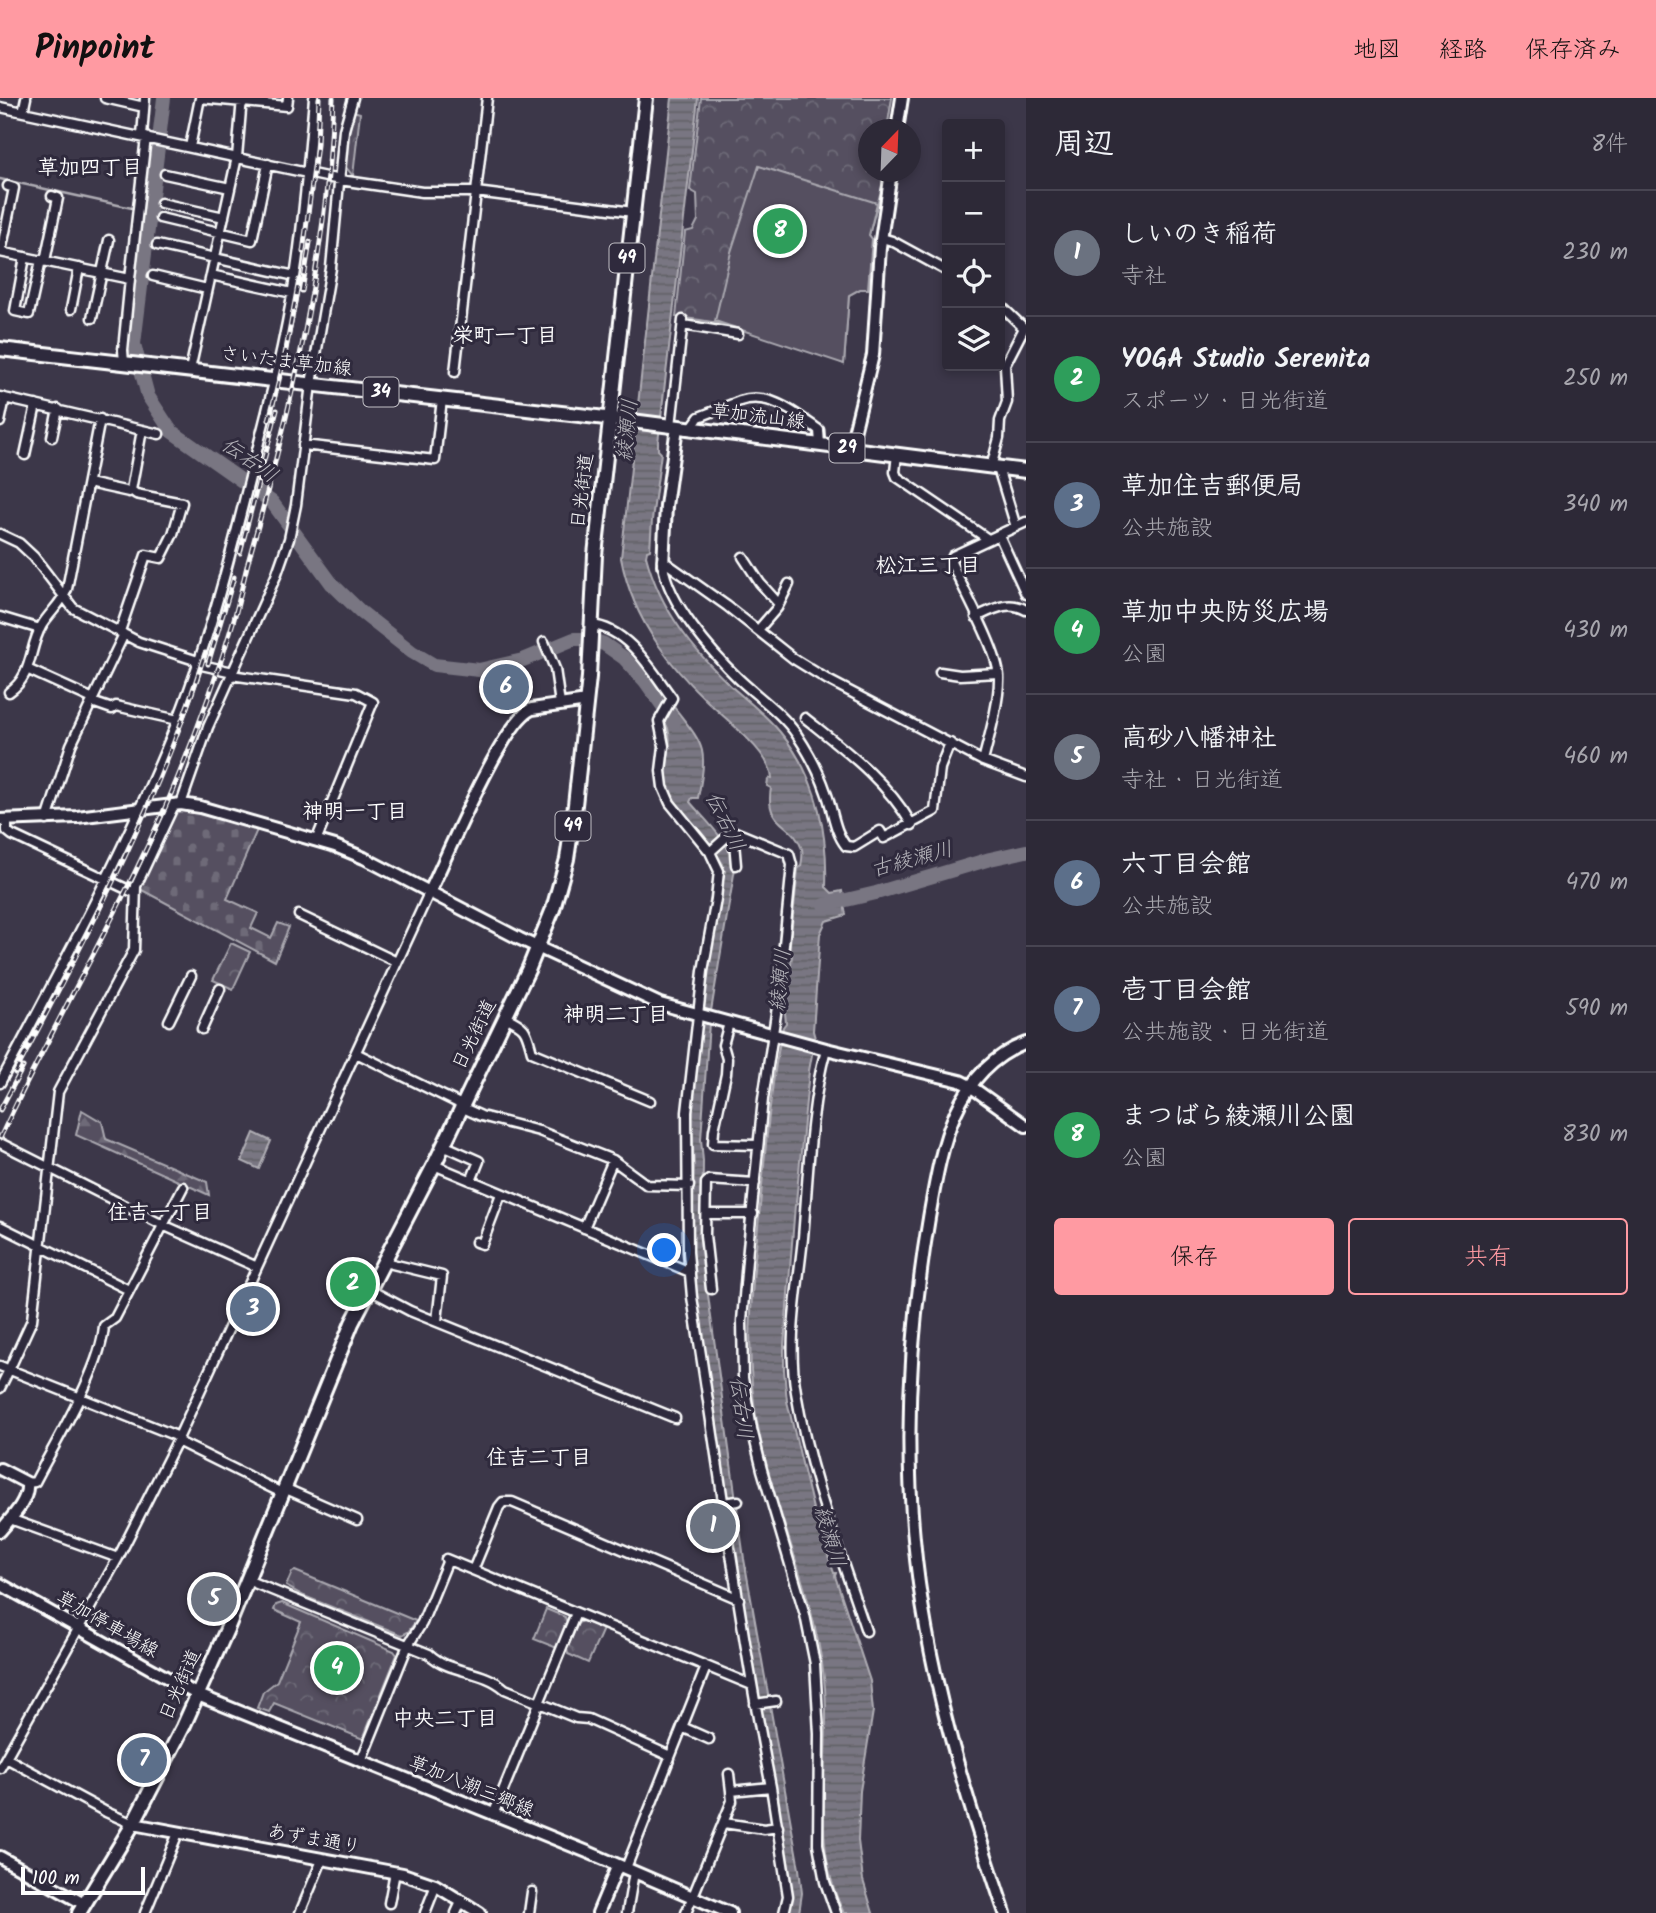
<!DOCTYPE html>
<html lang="ja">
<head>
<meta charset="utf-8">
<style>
  :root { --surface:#2d2937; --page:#35313f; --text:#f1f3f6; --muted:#a7a6ad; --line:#484552; --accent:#ff9aa2 }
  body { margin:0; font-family:Kalam,"Klee One",sans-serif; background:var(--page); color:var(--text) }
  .controls { position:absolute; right:21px; top:21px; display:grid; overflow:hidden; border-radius:7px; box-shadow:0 4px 10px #0003 }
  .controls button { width:63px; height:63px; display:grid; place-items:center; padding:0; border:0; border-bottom:2px solid var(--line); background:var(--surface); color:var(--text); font:35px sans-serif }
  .compass { position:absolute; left:858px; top:21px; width:63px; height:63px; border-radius:50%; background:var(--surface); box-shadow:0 4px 10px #0003; rotate:23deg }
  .scale { position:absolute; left:21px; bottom:18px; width:124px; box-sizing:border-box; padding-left:7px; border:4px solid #fff; border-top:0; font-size:19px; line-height:24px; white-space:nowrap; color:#fff; -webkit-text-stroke:5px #2f2a3d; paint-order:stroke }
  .you { position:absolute; left:665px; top:1153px; width:24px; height:24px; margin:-18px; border:5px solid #fff; border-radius:50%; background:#1a73e8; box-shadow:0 0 0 10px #1a73e833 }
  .badge { display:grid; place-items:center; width:46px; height:46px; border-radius:50%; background:var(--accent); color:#fff; font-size:23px; font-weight:700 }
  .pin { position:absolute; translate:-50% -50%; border:4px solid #fff; box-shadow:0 2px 7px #0006 }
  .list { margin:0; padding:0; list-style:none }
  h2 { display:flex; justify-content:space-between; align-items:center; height:91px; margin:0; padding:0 28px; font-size:30px }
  h2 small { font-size:23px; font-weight:400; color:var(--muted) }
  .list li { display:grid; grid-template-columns:46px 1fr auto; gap:21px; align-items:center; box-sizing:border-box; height:126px; padding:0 28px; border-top:2px solid var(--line) }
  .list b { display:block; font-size:26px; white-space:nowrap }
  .list p { margin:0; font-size:23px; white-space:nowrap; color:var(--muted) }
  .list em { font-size:23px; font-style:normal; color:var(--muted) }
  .actions { display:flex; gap:14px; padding:21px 28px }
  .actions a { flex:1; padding:16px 0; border:2px solid var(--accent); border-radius:7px; text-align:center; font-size:24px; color:var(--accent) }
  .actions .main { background:var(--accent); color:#111 }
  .icon { flex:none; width:38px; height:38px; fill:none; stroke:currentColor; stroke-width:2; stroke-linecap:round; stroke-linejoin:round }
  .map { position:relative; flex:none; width:1026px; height:1815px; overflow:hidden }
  header { display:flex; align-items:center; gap:42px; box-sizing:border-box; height:98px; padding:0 35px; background:var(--accent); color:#111 }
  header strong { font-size:33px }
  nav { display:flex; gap:38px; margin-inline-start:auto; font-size:24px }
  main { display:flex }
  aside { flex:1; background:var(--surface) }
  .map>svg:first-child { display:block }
  .forest { fill:url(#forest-firs); stroke:#aaa8b0; stroke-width:2 }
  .cemetery { fill:url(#cemetery-stones); stroke:#aaa8b0; stroke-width:2 }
  .park { fill:url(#park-crowns); stroke:#aaa8b0; stroke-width:2 }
  .pitch { fill:#555060; stroke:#aaa8b0; stroke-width:2 }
  .water { fill:url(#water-rules); stroke:#afadb4; stroke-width:2 }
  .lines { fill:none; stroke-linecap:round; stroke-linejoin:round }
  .stream { stroke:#afadb4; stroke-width:2.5 }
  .river { stroke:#797682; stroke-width:14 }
  .street-casing { stroke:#fff; stroke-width:13 }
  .secondary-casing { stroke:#fff; stroke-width:16 }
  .primary-casing { stroke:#fff; stroke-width:18 }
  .street { stroke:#2f2a3d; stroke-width:8 }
  .secondary { stroke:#2f2a3d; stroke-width:10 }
  .primary { stroke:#2f2a3d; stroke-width:12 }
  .rail-casing { stroke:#fff; stroke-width:5 }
  .rail { stroke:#2f2a3d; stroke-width:2.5; stroke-dasharray:8; stroke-linecap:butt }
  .labels { text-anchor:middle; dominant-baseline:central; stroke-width:6; stroke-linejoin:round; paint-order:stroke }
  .shield { fill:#2f2a3d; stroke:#c1bfc5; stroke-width:2 }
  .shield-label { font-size:18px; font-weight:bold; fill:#fff }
  .street-label { font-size:19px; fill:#fff; stroke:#2f2a3d }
  .neighbourhood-label { font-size:21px; font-weight:bold; fill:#fff; stroke:#2f2a3d }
  .water-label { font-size:21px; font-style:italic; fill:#b5b4ba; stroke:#2f2a3d }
</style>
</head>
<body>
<header>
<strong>Pinpoint</strong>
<nav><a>地図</a><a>経路</a><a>保存済み</a></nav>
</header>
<main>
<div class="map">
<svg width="1026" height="1815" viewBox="0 0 1026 1815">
  <defs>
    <pattern id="forest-firs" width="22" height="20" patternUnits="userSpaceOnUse" patternTransform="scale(1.75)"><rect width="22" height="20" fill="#555060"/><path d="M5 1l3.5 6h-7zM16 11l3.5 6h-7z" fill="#6e6a78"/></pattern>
    <pattern id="cemetery-stones" width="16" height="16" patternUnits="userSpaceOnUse" patternTransform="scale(1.75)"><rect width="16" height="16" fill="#555060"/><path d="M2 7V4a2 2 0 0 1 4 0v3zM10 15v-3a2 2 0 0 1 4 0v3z" fill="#6e6a78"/></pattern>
    <pattern id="park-crowns" width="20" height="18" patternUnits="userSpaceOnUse" patternTransform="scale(1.75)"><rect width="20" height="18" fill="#555060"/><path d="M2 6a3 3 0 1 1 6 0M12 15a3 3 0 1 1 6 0" fill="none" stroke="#6e6a78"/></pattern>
    <pattern id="water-rules" width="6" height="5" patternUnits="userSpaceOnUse" patternTransform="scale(1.75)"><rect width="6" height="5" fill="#797682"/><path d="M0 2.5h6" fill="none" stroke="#626167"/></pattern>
  </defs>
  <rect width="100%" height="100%" fill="#3c3749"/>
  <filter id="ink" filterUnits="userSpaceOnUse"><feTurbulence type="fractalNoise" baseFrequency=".0143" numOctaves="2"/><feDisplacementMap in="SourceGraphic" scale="14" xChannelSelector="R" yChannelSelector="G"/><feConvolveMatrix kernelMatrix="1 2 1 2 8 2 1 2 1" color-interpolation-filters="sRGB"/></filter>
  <g filter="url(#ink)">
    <!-- forest -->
    <path class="forest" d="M82,1012L102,1024L106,1041L207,1084L209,1097L76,1037Z"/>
    <!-- cemetery -->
    <path class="cemetery" d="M176,713H192L257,732L227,801L258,815L251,830L271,840L278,825L289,829L275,863L138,790Z"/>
    <!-- park -->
    <path class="park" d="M701,0H892L887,31L869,32V74H883L882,89L869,137L872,141L868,191H860L849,197L844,266C792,240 734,225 676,219L685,134L693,132L698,122L697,96L690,92Z
      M353,13L360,15L353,78L345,68L347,45Z
      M231,845L250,854L233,891L213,882Z
      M295,1473L416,1523L408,1534L402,1537L304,1498L286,1488L292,1474Z
      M282,1505L394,1553L397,1557L363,1641L274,1605L269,1614L257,1610L263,1594L277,1583L301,1524L274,1512L276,1507Z
      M546,1511L565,1519L567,1525L557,1550L534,1541Z
      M583,1523L603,1531L588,1565L568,1556L567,1551L578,1525Z"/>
    <!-- pitch -->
    <path class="pitch" d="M759,68L877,105L869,137L872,141L868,191H860L849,197L844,266L715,223L731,154Z"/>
    <!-- water -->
    <path class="water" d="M672,0H698L658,345V352L661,355L652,422L650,452L647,453L646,458C660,512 693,552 733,590C749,604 766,617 780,634C817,678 828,733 826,789L832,795L842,793L846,817L826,823L820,836L813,933L815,940L809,973L796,1104L798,1106L795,1107L784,1248L786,1249L784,1250V1272L787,1303L815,1419L834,1475H836L835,1478L870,1583L873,1613L860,1693L858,1743L863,1782L873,1815H844C807,1742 833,1658 824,1580C814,1494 774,1414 758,1329C743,1256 753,1181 760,1108C766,1048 770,988 783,929L786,925L785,915L792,857L789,855L798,771L801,768C802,763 803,756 802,751C793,723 764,729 771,690L767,688L768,681L772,680C771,654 721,618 703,599C686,583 670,564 657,545C639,519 627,491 621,460Z
      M674,609C705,649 708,649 698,700H692L690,704C706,723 730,744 735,770L709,925L701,1041L703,1063L702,1153L744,1461L799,1771L802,1795L799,1815H787L790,1785L788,1772L736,1471L696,1194L692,1150L694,1070L692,1027L695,971L706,878L724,776L723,766L717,757C702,738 672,709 667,686C663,664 677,642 664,622Z
      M254,1035L271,1043L259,1071L242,1063Z"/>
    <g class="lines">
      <!-- stream -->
      <path class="stream" d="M0,81L150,114"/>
      <!-- river -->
      <path class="river" d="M164,0L134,246L148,298L171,333L272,404L332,486L361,514L412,554L434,567L479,572L523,562L574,541H589L604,546L624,560L645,583L674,624
        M825,807L876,795L990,761L1026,753"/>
      <defs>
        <path id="street" d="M105,0L144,9
          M200,0L287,8L288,0
          M0,9L340,82L422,94H476L633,114
          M23,14L26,0
          M142,38L145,0
          M190,49L200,0
          M165,76L230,90
          M161,105L224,119
          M160,120L252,142L268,66
          M882,140L892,143L947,173
          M157,147L295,178
          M0,154L130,181L146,39
          M1,154L14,90L8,88
          M25,159L15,213L29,216L41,162
          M45,163L58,100L52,98
          M211,177L292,195
          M153,178L207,191
          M71,211L79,170
          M92,220L109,142
          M683,227L738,236
          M124,265L123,252L130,181
          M190,272L237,59L242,0
          M455,274L487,0
          M0,299L159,336
          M0,324L5,300
          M671,328L683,222
          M691,330L699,319L740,303C770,293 796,316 819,332L820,347
          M52,339L58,311
          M303,347L435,362L442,301
          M897,356L895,374L897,379L988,441
          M25,357L36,307
          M991,369L999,340L1000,323L1007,304L1005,267L1024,230L1000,207
          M998,370L1016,429
          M88,385L129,394L131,392L142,332
          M0,436L19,445L34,459L73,510L139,544L198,563
          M999,437L1026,496
          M743,459L760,485L779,506
          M662,462L727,508L794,561L828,582L983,663L1026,679
          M663,467C668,505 712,555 739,581C758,599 782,615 797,637C809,655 819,673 826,694C833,712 834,733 846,748L854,749L880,733L884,740L935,713L940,670L950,645
          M0,519L40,531
          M976,519C994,511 1008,502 1026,512
          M591,527C628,530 652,573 672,600L659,623L664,648L661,673L663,689L670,705L710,754L719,773L716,801L703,873L687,1014L688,1154L692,1199C718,1363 739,1527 771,1689L731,1693L732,1703L686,1815
          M758,532L777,510L789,486
          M120,533L146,457L161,460L173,436L182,405L136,396L131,392
          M544,544L555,571L560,606
          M197,566L233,574
          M29,572L93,601
          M940,574L960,577L998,575
          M231,577L356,595L373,604L316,743
          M9,594C34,577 28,550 42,527C50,514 62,505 67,491L100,321
          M92,604L112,611L116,608L178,622
          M805,620C845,652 886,682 912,727
          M983,663C989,640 1000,601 999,578C997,551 963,491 951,464L953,458L1026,424
          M181,706L208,629L276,478L289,441L296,407L311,286L331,170L344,32L353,0
          M47,722L71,647L124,536
          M7,723V733L12,737L135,795
          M733,733L736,767
          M710,754L733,733L789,756L792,767L779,896L763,1001L748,1150L742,1223L743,1280L752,1331L762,1372L805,1517L815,1566L819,1636L818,1746L825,1784L836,1815
          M299,817L397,864
          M505,919C527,929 526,932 532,954L650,1003
          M169,923L191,878
          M729,925L723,947L727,961L726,976L714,1032L713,1046L758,1047
          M202,931L220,891
          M826,951C810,1008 808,1081 803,1140C798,1190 787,1244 796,1294C809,1375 840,1455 866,1533
          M356,955L462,1007
          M0,985C58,876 117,767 165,653C201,569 225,480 247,391C265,321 284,251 295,179C304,120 309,60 314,0
          M461,1009L481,1018L539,1033L613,1062L647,1087L689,1088
          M0,1045L163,1127L257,1169
          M443,1047L479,1063L471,1083
          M434,1067L690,1174
          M706,1116H753
          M0,1128L129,1192
          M584,1130L613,1062
          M476,1144L482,1146L501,1096
          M384,1164L442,1178L437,1223
          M711,1191L705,1137L706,1085L709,1082L755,1085
          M370,1192L410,1213L675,1320
          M0,1268L179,1339
          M9,1272L32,1222L58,994L134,852L136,788L174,707
          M0,1290L9,1272
          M177,1343L282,1395
          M27,1385L35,1384C56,1343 101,1271 104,1228L115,1220L183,1089
          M284,1390L357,1422
          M722,1405L738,1403
          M10,1421L118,1460
          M446,1461L752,1587
          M473,1472L499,1409L503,1404H512L739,1501
          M247,1482L429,1556C450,1576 483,1571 505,1591L576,1620L588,1621L670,1658
          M755,1606L776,1603
          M682,1629L709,1641
          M6,1660L106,1714L133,1726
          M361,1663L408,1547L422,1525L448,1462
          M0,1670L118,1460L177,1343L429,795
          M729,1676L731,1693
          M771,1689L788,1798L784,1815
          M493,1717L576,1515
          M724,1725L764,1731L778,1729
          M626,1770L706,1569
          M389,1805L395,1774
          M145,1815L178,1735
          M300,1815L322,1762
          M425,1815L436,1787
          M456,1815L462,1802
          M529,1815L532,1794
          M627,1815L634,1774"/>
        <path id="secondary" d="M897,32L902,0
          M850,351L873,257L880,149L891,74
          M663,467L666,408L677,329
          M0,722L77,719L181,706L200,709L335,748L364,760L520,841L660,906L826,951L960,983L970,988L1026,1028
          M429,795C446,761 503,622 532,611L587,603
          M0,1371L27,1385C29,1403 11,1420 0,1433
          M0,1486L198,1597L590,1755L730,1815
          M133,1726L403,1776L435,1787L480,1815
          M0,1759L84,1806
          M598,1815L618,1767
          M1005,1815C964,1695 925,1567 914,1441C904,1334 911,1225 929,1120C941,1051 953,973 1026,945"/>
        <path id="primary" d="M0,251L632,323L1026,373
          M79,1815L133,1726L183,1629L228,1529L352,1225L434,1067L529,870L553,811L567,761L575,707L589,579L595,457L646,0"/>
      </defs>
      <!-- street casing -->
      <use href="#street" class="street-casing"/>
      <!-- secondary casing -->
      <use href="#secondary" class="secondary-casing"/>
      <!-- primary casing -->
      <use href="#primary" class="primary-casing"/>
      <!-- street -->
      <use href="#street" class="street"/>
      <!-- secondary -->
      <use href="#secondary" class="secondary"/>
      <!-- primary -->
      <use href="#primary" class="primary"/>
      <defs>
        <path id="rail" d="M303,154L317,47L319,0
          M302,193L310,144
          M269,322L284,262L299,182
          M240,455L277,312
          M208,566L234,479
          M15,975C87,838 159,704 205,555
          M0,1012L23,969
          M0,1040C53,926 118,818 168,703C193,644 216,582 234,521C240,500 244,478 250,457C292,308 328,155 333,0"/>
      </defs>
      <!-- rail casing -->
      <use href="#rail" class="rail-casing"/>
      <!-- rail -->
      <use href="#rail" class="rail"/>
    </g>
  </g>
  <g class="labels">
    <!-- shield labels -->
    <g class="shield">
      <rect x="609.5" y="145.5" width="35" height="29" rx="5"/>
      <rect x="363.5" y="279.5" width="35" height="29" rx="5"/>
      <rect x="829.5" y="335.5" width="35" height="29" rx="5"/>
      <rect x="555.5" y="713.5" width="35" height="29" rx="5"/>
    </g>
    <g class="shield-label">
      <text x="627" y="160">49</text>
      <text x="381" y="294">34</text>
      <text x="847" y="350">29</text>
      <text x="573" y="728">49</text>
    </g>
    <!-- street labels -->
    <g class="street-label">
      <text transform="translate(286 264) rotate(7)">さいたま草加線</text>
      <text transform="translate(758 319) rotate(7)">草加流山線</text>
      <text transform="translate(583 393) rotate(-83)">日光街道</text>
      <text transform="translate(475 937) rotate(-64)">日光街道</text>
      <text transform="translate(107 1527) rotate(30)">草加停車場線</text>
      <text transform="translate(181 1587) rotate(-66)">日光街道</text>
      <text transform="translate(471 1689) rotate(22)">草加八潮三郷線</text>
      <text transform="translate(314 1742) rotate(10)">あずま通り</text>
    </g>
    <!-- neighbourhood labels -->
    <g class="neighbourhood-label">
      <text x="90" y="70">草加四丁目</text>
      <text x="505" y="238">栄町一丁目</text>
      <text x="928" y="468">松江三丁目</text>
      <text x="355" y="714">神明一丁目</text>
      <text x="616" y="917">神明二丁目</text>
      <text x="160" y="1115">住吉一丁目</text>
      <text x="539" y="1360">住吉二丁目</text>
      <text x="445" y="1621">中央二丁目</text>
    </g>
    <!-- water labels -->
    <g class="water-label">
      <text transform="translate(628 332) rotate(-84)">綾瀬川</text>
      <text transform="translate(249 363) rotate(35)">伝右川</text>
      <text transform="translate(724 724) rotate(64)">伝右川</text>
      <text transform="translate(912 762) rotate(-15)">古綾瀬川</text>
      <text transform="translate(781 882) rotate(-84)">綾瀬川</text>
      <text transform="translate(740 1310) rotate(82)">伝右川</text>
      <text transform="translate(829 1439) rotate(74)">綾瀬川</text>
    </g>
  </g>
</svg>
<div class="controls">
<button>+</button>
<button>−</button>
<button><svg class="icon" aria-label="locate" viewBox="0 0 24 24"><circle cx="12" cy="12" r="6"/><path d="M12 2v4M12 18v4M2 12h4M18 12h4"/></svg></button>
<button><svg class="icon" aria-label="layers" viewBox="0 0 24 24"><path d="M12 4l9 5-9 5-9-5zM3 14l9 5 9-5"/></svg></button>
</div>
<svg class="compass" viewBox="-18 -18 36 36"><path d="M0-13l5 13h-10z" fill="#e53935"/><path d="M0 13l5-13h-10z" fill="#a7a6ad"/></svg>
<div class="scale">100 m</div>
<div class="you"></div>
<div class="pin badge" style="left:713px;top:1428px;background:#6b7280">1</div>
<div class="pin badge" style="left:353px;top:1186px;background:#2e9e5b">2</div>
<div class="pin badge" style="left:253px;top:1211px;background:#5c6f8a">3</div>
<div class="pin badge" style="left:337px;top:1570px;background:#2e9e5b">4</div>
<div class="pin badge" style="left:214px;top:1501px;background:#6b7280">5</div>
<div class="pin badge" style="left:506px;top:589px;background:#5c6f8a">6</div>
<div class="pin badge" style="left:144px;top:1662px;background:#5c6f8a">7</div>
<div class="pin badge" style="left:780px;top:133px;background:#2e9e5b">8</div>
</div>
<aside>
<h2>周辺<small>8件</small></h2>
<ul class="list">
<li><span class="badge" style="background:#6b7280">1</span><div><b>しいのき稲荷</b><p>寺社</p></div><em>230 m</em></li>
<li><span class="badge" style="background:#2e9e5b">2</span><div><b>YOGA Studio Serenita</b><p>スポーツ · 日光街道</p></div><em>250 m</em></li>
<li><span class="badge" style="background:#5c6f8a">3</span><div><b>草加住吉郵便局</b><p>公共施設</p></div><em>340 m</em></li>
<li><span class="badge" style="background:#2e9e5b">4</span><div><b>草加中央防災広場</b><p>公園</p></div><em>430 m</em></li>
<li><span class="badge" style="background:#6b7280">5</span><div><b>高砂八幡神社</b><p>寺社 · 日光街道</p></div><em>460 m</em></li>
<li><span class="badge" style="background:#5c6f8a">6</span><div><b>六丁目会館</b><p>公共施設</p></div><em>470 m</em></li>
<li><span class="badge" style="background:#5c6f8a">7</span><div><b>壱丁目会館</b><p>公共施設 · 日光街道</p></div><em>590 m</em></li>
<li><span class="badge" style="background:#2e9e5b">8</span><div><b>まつばら綾瀬川公園</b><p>公園</p></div><em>830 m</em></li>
</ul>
<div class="actions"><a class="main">保存</a><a>共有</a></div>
</aside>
</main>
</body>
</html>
